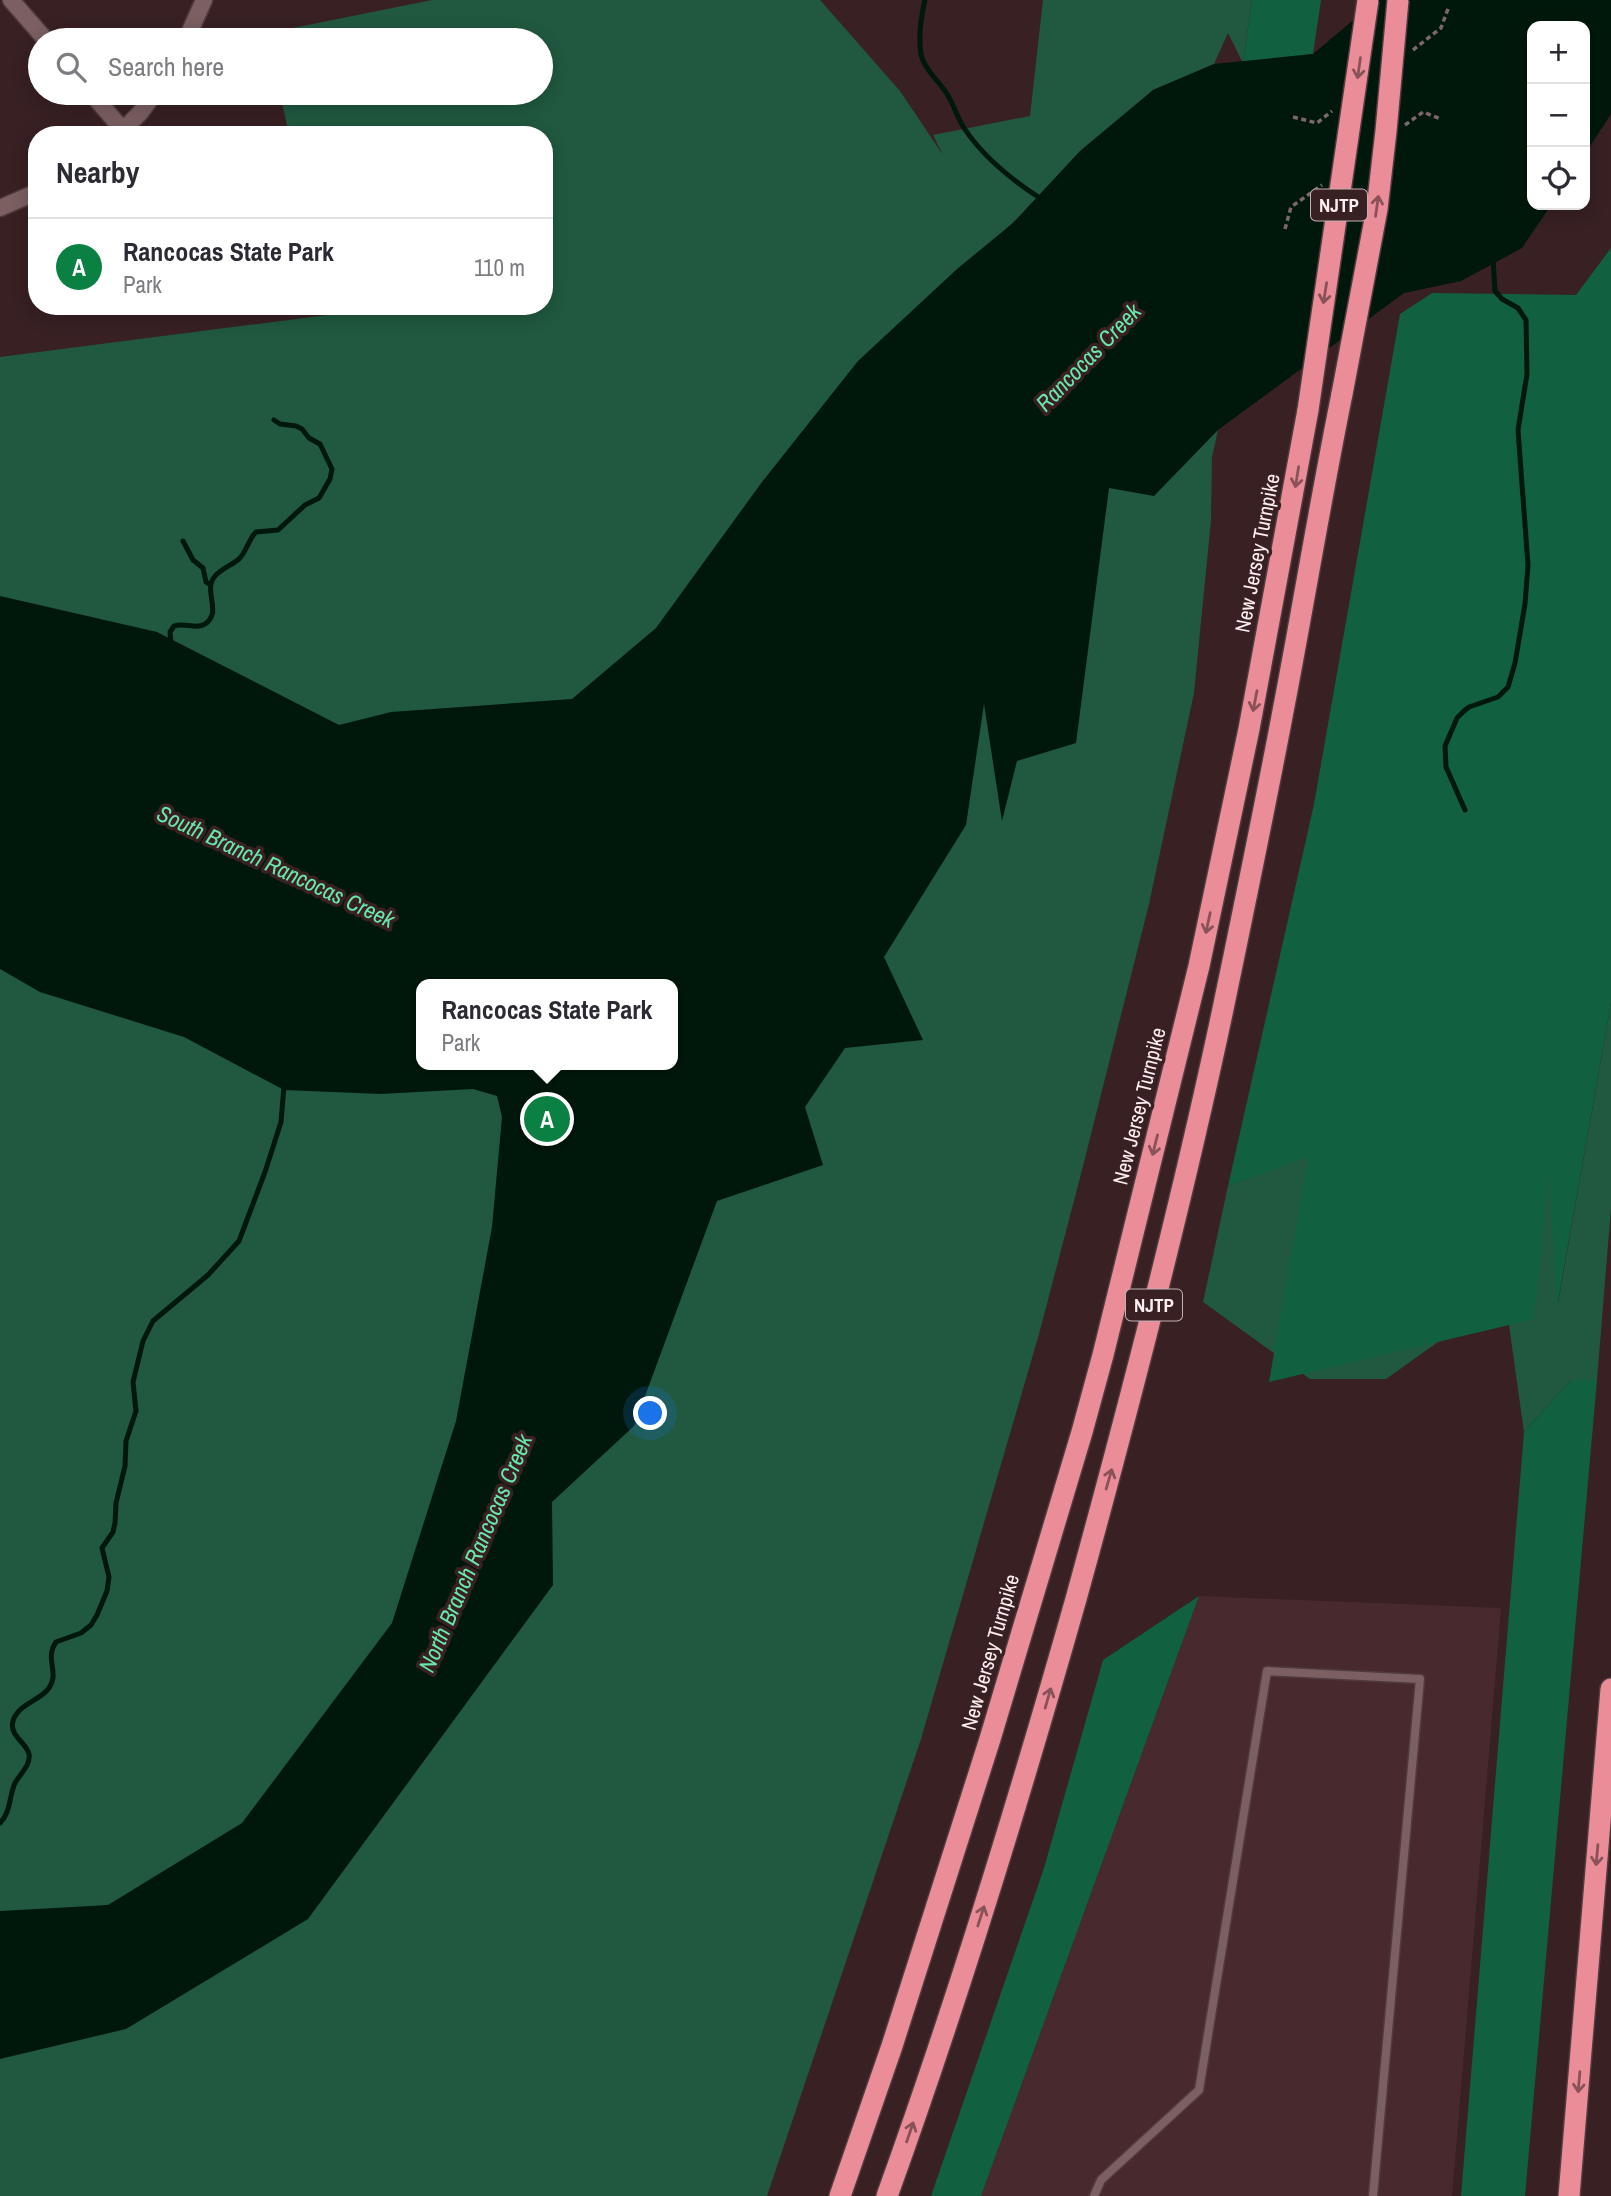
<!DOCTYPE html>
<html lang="en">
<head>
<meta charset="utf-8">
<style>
  :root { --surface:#fff; --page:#f2f2f3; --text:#2b2b33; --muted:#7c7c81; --line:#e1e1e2; --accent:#0b8043 }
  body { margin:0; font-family:"Archivo Narrow",sans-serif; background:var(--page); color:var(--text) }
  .controls { position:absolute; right:21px; top:21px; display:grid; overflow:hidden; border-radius:14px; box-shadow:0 4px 18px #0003 }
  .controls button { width:63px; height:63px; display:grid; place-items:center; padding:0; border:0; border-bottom:2px solid var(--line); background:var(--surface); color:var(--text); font:35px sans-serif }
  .you { position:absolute; left:651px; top:1414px; width:24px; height:24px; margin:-18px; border:5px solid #fff; border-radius:50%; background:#1a73e8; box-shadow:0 0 0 10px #1a73e833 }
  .badge { display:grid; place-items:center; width:46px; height:46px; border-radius:50%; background:var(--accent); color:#fff; font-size:23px; font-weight:700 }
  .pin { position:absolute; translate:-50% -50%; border:4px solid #fff; box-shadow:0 2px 7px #0006 }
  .popup { position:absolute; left:416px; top:979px; width:262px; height:91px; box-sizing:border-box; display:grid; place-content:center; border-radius:14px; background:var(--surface); filter:drop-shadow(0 2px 5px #0005); font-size:23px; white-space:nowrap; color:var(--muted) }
  .popup b { font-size:26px; color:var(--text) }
  .popup::after { content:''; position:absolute; left:50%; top:100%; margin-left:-14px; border:14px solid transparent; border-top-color:var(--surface) }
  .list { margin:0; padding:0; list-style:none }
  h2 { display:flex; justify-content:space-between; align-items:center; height:91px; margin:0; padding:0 28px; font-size:30px }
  h2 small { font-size:23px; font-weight:400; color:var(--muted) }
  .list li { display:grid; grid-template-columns:46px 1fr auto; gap:21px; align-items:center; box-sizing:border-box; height:98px; padding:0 28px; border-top:2px solid var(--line) }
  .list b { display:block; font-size:26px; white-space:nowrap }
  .list p { margin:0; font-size:23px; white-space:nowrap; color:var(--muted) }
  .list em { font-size:23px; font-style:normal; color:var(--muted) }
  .icon { flex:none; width:38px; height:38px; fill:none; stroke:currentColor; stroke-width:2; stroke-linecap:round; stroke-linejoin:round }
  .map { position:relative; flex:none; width:1611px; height:2196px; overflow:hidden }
  .search { position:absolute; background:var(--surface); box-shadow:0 4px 18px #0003; left:28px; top:28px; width:525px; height:77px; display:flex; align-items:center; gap:18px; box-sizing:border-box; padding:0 24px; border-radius:38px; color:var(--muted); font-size:26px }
  .panel { position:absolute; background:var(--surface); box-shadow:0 4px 18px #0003; left:28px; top:126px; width:525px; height:189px; border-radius:28px }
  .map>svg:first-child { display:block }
  .built { fill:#48292d }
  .green { fill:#20593f; fill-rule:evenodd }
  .forest { fill:#116040 }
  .water { fill:#00180b; fill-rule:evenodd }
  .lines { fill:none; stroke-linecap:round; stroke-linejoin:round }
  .stream { stroke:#00180b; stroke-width:5 }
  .lane-casing { stroke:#503b3e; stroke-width:11 }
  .street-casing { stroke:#503b3e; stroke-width:19 }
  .highway-casing { stroke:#503b3e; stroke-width:24 }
  .path { stroke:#7c6769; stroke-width:3.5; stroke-dasharray:5 3.5; stroke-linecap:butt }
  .lane { stroke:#7b5f61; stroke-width:8 }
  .street { stroke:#7b5f61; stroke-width:16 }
  .highway { stroke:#eb8d98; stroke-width:21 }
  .highway-bridge-casing { stroke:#503b3e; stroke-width:24; stroke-linecap:butt }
  .highway-bridge { stroke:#eb8d98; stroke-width:21 }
  .oneway { stroke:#895158 }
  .labels { text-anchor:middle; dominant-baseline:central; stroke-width:7; stroke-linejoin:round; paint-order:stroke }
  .shield { fill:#382023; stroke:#c3b0b2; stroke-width:2 }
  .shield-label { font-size:19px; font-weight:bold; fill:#ffeeef }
  .street-label { font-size:21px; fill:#ffeeef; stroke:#382023 }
  .water-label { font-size:23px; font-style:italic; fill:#68e8ab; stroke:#382023 }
</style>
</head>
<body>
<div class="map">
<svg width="1611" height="2196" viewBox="0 0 1611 2196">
  <rect width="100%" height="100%" fill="#382023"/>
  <!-- built -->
  <path class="built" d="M1199,1596L1501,1608L1452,2196H981Z"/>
  <!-- green -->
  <path class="green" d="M432,0H820L900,91L943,155L933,135L1030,116L1043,0H1252L1243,63L1228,33L1214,64L1153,90L1004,231L1214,433L1218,430L1212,457L1211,520L1194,693L1149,904L1081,1174L1039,1334L921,1739L767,2196H0V357L327,315L326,306H544V135H289L280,93H541V40H269L268,33ZM421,984H673V1065H421Z
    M1611,1003V1208L1597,1380H1571L1524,1432L1499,1254L1462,1325L1386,1379H1310L1203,1302L1228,1186L1482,1089L1549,1155L1558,1303Z"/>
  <!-- forest -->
  <path class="forest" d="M1252,0H1321L1313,54L1243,63Z
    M1611,248V1003L1557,1307L1549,1174L1534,1319L1269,1382L1308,1157L1228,1186L1314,804L1400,314L1432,293L1576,295Z
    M1571,1380H1597L1525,2196H1461L1524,1432Z
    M1199,1596L981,2196H931L1044,1868L1103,1660Z"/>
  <!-- water -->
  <path class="water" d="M1377,0H1611V114L1585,154V26H1532V205H1551L1522,248L1461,281L1404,293L1218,430L1154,496L1109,488L1076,743L1017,761L1002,821L984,704L966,825L884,957L923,1040L845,1048L805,1107L823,1165L717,1201L634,1426L552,1502L553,1585L308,1919L126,2029L0,2059V1911L108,1905L242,1823L392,1623L456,1421L492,1227L502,1117L497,1096L473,1089L381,1094L284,1090L184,1037L40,992L0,969V596L157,632L339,725L391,712L572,699L656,628L762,482L858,361L957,269L1013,223L1080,151L1153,90L1214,64L1313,54ZM421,984H673V1065H421Z"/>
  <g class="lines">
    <!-- stream -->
    <path class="stream" d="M925,0C921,17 918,36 921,54C924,69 939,81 947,94C954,105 957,117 964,128C984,158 1013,181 1043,200
      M183,541L193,560L203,568L206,582L211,585
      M171,643L170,632L174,626C185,622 196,630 205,624C220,614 208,597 211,584C213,572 231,566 239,559C247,551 248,540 256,532L278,530L305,505L319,498L330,479L332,469L320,444L309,438L302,429L296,426L280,424L274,420
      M1465,810L1446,767L1445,746L1457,718L1464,711L1469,707L1498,697L1508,687L1515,663L1525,604L1528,565L1518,430L1527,374L1526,320L1518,308L1502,299L1495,291L1493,259
      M0,1823C11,1812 9,1796 15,1783C20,1774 31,1765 29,1754C26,1742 9,1736 13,1721C18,1704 40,1701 49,1688C60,1672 44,1659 56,1642L81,1633L91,1625L97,1615L107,1591L109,1577L102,1548L113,1532L115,1523L116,1503L125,1466L126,1441L136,1411L133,1382L143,1341L153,1321L208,1275L239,1241L265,1172L281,1122L284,1086"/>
    <defs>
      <path id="lane" d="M1094,2196L1101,2180L1199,2090L1267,1671L1420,1679L1373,2196"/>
      <path id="street" d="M11,0L46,40
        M186,40L204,0
        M91,93L123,130
        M118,135L140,113L155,93
        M0,208L37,192"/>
      <path id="highway" d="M840,2196L892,2046L990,1739L1082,1432L1103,1355L1199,966L1249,729L1308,410
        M887,2196C958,2000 1019,1800 1076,1599C1130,1403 1181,1207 1223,1009C1244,908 1265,807 1284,706C1304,602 1321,497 1342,394
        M1569,2196L1611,1689"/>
    </defs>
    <!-- lane casing -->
    <use href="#lane" class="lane-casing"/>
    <!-- street casing -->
    <use href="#street" class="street-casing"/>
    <!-- highway casing -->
    <use href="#highway" class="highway-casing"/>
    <!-- path -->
    <path class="path" d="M1413,50L1441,28L1449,6
      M1293,117L1317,123L1332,111
      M1405,125L1423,112L1441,119
      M1285,229L1291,207L1322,185"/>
    <!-- lane -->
    <use href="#lane" class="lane"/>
    <!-- street -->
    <use href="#street" class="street"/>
    <!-- highway -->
    <use href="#highway" class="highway"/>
    <defs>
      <path id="highway-bridge" d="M1342,394L1377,209L1386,131L1398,0
        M1308,410L1368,0"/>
    </defs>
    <!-- highway-bridge casing -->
    <use href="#highway-bridge" class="highway-bridge-casing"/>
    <!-- highway-bridge -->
    <use href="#highway-bridge" class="highway-bridge"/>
  </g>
  <!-- one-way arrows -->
  <defs><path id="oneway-shaft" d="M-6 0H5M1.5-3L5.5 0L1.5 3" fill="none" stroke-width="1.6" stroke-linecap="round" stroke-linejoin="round" transform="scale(1.75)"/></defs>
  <g class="oneway">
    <use href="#oneway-shaft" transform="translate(1359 68) rotate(98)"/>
    <use href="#oneway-shaft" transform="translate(1377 206) rotate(-82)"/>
    <use href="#oneway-shaft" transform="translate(1325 293) rotate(99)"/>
    <use href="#oneway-shaft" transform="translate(1297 477) rotate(99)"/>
    <use href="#oneway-shaft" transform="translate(1255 701) rotate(101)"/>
    <use href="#oneway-shaft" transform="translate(1208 923) rotate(102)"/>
    <use href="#oneway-shaft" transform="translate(1155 1145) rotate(104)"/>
    <use href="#oneway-shaft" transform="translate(1109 1479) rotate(-74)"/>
    <use href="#oneway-shaft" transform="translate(1048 1698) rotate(-74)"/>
    <use href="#oneway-shaft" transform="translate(1597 1855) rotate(95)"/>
    <use href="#oneway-shaft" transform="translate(981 1916) rotate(-72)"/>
    <use href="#oneway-shaft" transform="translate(1579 2082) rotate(95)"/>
    <use href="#oneway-shaft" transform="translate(910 2132) rotate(-71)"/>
  </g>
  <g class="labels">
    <!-- shield labels -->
    <g class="shield">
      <rect x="1311" y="189.5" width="56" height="31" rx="5"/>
      <rect x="1126" y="1289.5" width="56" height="31" rx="5"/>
    </g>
    <g class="shield-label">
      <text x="1339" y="205">NJTP</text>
      <text x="1154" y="1305">NJTP</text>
    </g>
    <!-- street labels -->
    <g class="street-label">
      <text transform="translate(1257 553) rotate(-79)">New Jersey Turnpike</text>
      <text transform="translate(1139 1106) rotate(-76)">New Jersey Turnpike</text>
      <text transform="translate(990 1652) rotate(-74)">New Jersey Turnpike</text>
    </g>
    <!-- water labels -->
    <g class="water-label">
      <text transform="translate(1088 357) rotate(-46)">Rancocas Creek</text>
      <text transform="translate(276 866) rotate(25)">South Branch Rancocas Creek</text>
      <text transform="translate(475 1553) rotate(-67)">North Branch Rancocas Creek</text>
    </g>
  </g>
</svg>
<div class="controls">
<button>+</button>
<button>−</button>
<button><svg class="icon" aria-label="locate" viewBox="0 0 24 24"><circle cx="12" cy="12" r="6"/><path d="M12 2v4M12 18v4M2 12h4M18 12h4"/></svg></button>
</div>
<div class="you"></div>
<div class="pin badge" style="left:547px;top:1119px">A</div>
<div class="popup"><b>Rancocas State Park</b>Park</div>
<div class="search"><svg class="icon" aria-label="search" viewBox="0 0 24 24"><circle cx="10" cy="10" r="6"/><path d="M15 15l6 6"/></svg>Search here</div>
<section class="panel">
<h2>Nearby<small></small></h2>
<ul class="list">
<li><span class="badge">A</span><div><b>Rancocas State Park</b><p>Park</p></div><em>110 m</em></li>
</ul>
</section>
</div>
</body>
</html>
